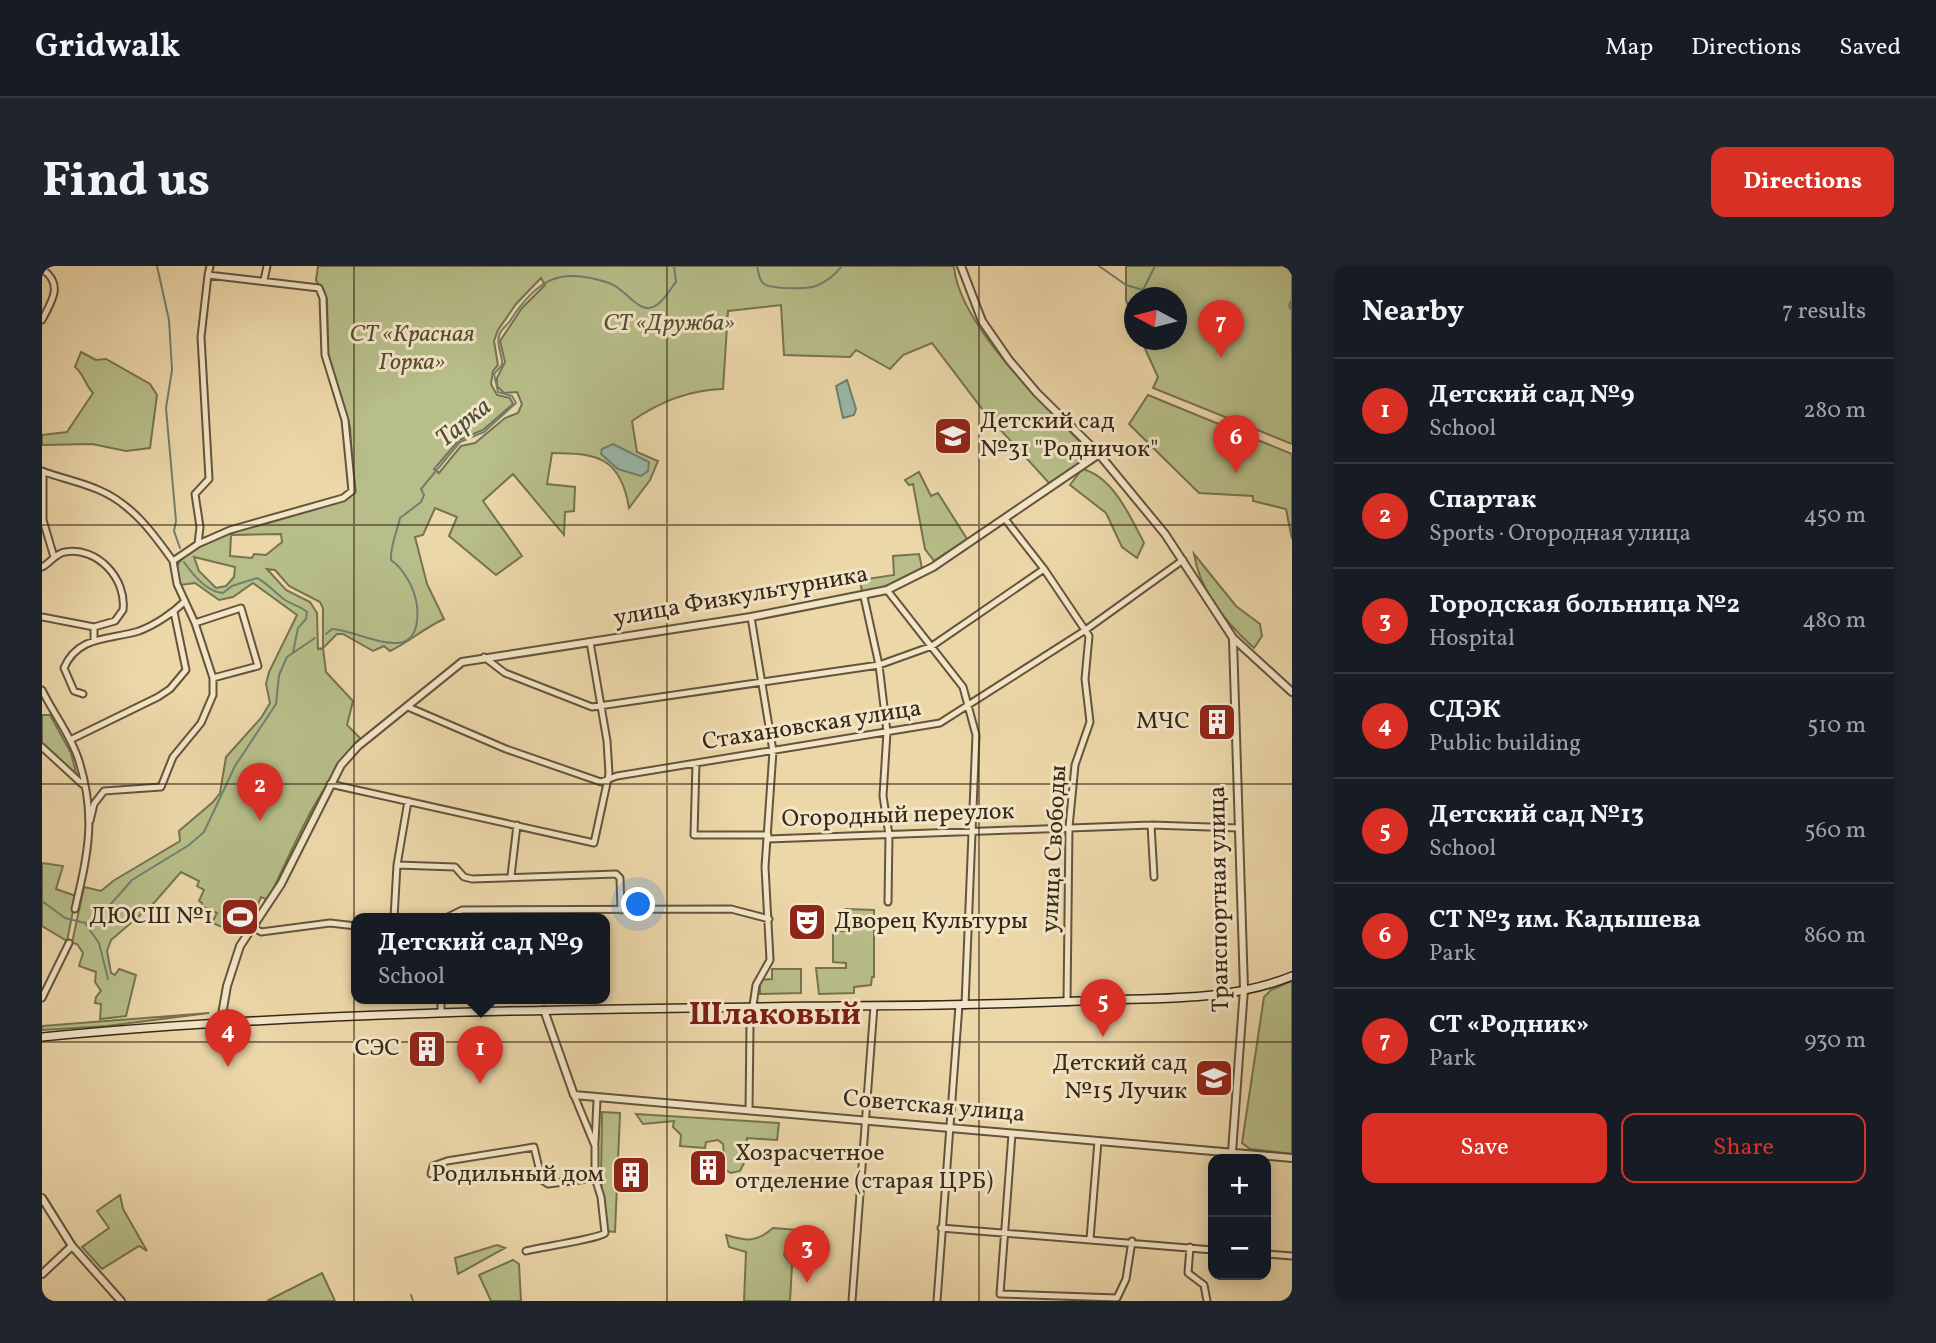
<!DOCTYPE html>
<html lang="en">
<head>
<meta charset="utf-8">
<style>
  :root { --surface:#171b24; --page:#20242c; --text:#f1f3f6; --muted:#9ea1a6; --line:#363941; --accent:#d93025 }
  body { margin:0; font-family:Vollkorn,serif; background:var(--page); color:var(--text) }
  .controls { position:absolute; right:21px; bottom:21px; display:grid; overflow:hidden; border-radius:14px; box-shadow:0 4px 18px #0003 }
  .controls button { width:63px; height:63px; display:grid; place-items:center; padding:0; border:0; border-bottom:2px solid var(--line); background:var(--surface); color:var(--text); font:35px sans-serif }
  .compass { position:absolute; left:1082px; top:21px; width:63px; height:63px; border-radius:50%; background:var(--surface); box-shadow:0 4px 18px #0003; rotate:277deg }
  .you { position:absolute; left:597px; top:639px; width:24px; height:24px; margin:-18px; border:5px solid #fff; border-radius:50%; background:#1a73e8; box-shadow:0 0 0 10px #1a73e833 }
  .badge { display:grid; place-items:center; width:46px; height:46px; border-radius:50%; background:var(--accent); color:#fff; font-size:23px; font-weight:700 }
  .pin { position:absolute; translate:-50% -58px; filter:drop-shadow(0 2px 4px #0008) }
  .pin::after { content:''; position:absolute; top:37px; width:24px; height:21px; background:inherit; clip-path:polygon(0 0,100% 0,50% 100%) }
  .popup { position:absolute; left:309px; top:647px; width:259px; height:91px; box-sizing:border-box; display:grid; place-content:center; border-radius:14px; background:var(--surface); filter:drop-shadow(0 2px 5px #0005); font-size:23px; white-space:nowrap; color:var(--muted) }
  .popup b { font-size:26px; color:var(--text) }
  .popup::after { content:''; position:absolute; left:50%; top:100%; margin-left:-14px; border:14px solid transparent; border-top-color:var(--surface) }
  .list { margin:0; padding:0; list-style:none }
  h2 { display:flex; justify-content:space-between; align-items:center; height:91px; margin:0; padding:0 28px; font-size:30px }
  h2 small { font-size:23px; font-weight:400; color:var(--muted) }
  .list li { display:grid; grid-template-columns:46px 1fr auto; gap:21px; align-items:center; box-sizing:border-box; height:105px; padding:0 28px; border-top:2px solid var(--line) }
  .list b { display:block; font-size:26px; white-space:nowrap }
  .list p { margin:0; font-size:23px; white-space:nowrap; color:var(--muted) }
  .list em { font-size:23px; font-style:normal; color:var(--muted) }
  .actions { display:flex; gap:14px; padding:21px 28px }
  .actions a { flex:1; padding:16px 0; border:2px solid var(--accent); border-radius:14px; text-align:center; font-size:24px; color:var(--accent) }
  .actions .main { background:var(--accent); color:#fff }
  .map { position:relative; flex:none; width:1250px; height:1035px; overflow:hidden; border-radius:14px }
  header { display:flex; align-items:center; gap:42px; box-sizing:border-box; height:98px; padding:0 35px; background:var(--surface); border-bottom:2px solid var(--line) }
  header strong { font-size:33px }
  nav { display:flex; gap:38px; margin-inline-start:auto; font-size:24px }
  .intro { display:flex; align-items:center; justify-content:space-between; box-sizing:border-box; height:168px; padding:0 42px }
  h1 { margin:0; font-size:49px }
  .button { padding:18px 32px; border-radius:14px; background:var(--accent); color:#fff; font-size:24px; font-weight:700 }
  main { display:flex; gap:42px; padding:0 42px }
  aside { flex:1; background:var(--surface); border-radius:14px; box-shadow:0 4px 18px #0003 }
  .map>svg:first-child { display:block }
  .green { fill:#b7be89; stroke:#767350; stroke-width:2; fill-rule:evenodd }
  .water { fill:#99b9ab; stroke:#717f70; stroke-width:2 }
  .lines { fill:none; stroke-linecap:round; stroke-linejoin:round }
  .stream { stroke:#717f70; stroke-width:2 }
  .minor-casing { stroke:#64543c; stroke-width:9 }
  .tertiary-casing { stroke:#64543c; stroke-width:10 }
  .secondary-casing { stroke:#362818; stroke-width:10 }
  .minor { stroke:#f3e5c7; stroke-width:5 }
  .tertiary { stroke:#f3e5c7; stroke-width:6 }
  .secondary { stroke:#f3e5c7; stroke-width:7 }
  .grid { fill:none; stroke:#362818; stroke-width:2; stroke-opacity:0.55 }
  .labels { text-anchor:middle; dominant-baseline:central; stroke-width:6; stroke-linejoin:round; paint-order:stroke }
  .park-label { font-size:24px; font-style:italic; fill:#564e34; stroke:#f3e5c7 }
  .poi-label { font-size:24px; fill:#362818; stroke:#f3e5c7; text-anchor:end }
  .street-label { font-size:24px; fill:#362818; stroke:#f3e5c7 }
  .water-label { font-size:26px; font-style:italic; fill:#4f4c3d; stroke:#f3e5c7 }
  .district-label { font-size:32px; font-weight:bold; fill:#7a1f14; stroke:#f3e5c7 }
</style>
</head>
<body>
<header>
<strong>Gridwalk</strong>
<nav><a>Map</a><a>Directions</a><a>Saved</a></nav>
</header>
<div class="intro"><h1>Find us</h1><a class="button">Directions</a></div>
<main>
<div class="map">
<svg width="1250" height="1035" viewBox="0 0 1250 1035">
  <rect width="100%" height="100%" fill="#ecd7a9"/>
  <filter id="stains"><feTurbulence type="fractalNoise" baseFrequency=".00286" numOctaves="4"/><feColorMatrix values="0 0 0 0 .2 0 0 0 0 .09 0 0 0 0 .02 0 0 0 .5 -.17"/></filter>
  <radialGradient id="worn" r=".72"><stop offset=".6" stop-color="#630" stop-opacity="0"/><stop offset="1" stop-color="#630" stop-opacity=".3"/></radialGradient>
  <!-- green -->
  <path class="green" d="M276,0H912C916,59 1006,142 1046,184V192L1007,217L944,148L890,77L861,89L848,103L814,84L808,91L742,89L739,39L686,45L681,123C647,124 617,136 590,155L595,186L616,195L608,214L587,242C579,192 556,187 510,187L505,218L533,221L532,245L523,246L522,269L471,208L441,235L480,290L454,309L407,270L415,251L393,242L381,269L373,271L385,318L402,353C382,362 367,376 348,385L342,380L331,385L301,368H295L281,382L284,406L311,435L305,459L320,474C276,519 253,578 226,634L219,631L215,640H213L201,669L170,657L175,647L159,640L160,637L157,635L162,624L155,620L157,615L139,606L111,638L69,674L65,685L69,707L73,709L77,703L94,709L84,750L58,753L59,738L53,737L54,731L59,725L53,716L54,706L37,700L41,687L35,678L30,677L42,621L59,625L71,615L138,575L137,565L171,536L178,527L184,491L219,452L228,437L224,418L227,406L255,349L211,317L191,331L177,334L153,317L138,319C135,311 132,301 139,294C172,260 255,247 301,234L312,225L308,161L286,87L285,33L274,14ZM499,12L503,19L480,42L458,75L463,96L455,112V120L462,127L475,126L480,138L476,147L463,152L433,177L419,180L397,207L392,203L417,174L441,164L471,138L468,132L455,129L449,118L451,105L456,99L452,75L456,64L474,38ZM239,268L240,276L224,289L212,288L210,292L188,290L189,269ZM152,291L193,301L192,311L184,320L174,322L157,305ZM225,303L233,304L247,320L278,336L281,342V382L276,383L275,347L268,336L244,324Z
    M1084,0H1250V178L1111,122L1116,111L1099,74H1134V32H1092V57L1084,34Z
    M39,86L54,94L64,93L108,118L115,129L108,182L84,185L50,178L0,179V169L25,166L51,127C43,119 42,108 33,101Z
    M1106,129L1250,188V273L1244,243L1211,235V230L1157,227L1087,158Z
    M1040,203C1071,210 1089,252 1102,277L1095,292L1080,281L1064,247L1028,219Z
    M877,206L889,230L896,227L925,273L892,295L883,283L871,218L867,219L863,214Z
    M877,288L880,302L840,322L820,326L818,314L852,309L851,290Z
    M1152,288L1194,340L1218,358L1220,370L1212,382C1185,358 1158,325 1152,288Z
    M0,449H8L29,487L35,511L0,478Z
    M0,597L21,600L14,623L34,630L25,675L0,660Z
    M804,643L832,644V711H830L829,719L812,721V727L777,728L774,702H804V697L791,696V665H805Z
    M730,703H759V727L718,728V714L730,713Z
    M1250,715V888L1208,883L1200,877L1222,731L1229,724Z
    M167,747L65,760L0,764V760Z
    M560,846L578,847L573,966L564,965L559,913Z
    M594,848L737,857L735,874L705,872L702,897L698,905L689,907L683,904L681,878L676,874L664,876L663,882L638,880L639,869L631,861L632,855L601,858Z
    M78,929L81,943L105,985L97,980L60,1003L40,981L67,962L55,945Z
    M731,962L781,966L779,996L777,1000H765L767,973L746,975L742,989L750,999L748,1035H702L704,986L687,981L684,969C704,975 714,977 731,962Z
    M455,979L463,982L416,1008L413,992Z
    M471,994L477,998L479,1035H449L437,1009Z
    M280,1007L293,1035H225Z"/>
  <!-- water -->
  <path class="water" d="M805,114L814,143L812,149L801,152L794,120Z
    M571,178L607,196L606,205L599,210L576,203L559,188L560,183Z"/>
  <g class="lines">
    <!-- stream -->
    <path class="stream" d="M115,0L127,54L130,104L124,142L134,255L132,265L138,282
      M715,0C716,5 717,12 720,16C726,24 765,23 774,20C784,16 793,9 800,0
      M1057,0L1084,19L1101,24L1113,0
      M1250,33L1247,40L1250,45
      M142,296C151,309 165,326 181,327L190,320L215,312C227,318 233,327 243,334C251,339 258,340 265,346L264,353L256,362L251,386
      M284,368L290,363C319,364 381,406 375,340C373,323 362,303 349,294C348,280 355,266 358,252L379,236L382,229L379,223L418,176L442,166L474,137L470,130L456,126L452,108L460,99C461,89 453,78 458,67C460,63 465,59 468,55C495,13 518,0 567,17C581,21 595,44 607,42C619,41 627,24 634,16L632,0
      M0,635L23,652L43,657L53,656L90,614L147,579L162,566L193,500L234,438L237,409L245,391L273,372
      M43,657L57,677L66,713
      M369,1029L371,1035"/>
    <defs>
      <path id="minor" d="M0,3C22,18 10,35 0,54
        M222,14L225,0
        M0,205C18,212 39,216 57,224C90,238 111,267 131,295
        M1,206V254L12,291
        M963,253L1002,303L1047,370L1043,413L1048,456L1033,499L1027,561L1025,736
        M156,278L188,264L301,232L310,225L303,154L283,89L281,32L277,22L166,9L168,0
        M131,295L156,278L158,261L153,228L167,213L159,71L166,9
        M0,301C8,297 14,287 23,286C55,280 85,313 81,344L73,355L52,361
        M845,324L921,421L934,469L923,739
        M822,331L837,399L845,466L841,530L847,569L846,636
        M0,351L52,361V373
        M153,357L199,342L216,400L171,412
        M442,391L463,407L550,441L837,399L890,380L1002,303
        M0,424C11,447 28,468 36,492C55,550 46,587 33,643
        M41,428L32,425L22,402C36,369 68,374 97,365C113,359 131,347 143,335
        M366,441L464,483L559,516L575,510L898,457L1042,365L1141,294
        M28,474L116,431L128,423L144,404L132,346
        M0,481L40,518
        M654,497L652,569H726
        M288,518L552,577L567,508L565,475L548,376
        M48,555L52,538L62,525L119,521L131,491L159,457L171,429V412L153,357L135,318L131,295
        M1109,559L1112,611
        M726,573L1109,559L1197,562
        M355,599L413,601L422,611L430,613L574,608L578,612L579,644
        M469,610L475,559
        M352,652L355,599L366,535
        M404,652L420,644L689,643L727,653
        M211,661L219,666L288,657L314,660
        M0,732L27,677
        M399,732V746
        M707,844L708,760L714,719L728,694L723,601L731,485L709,351
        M970,868L958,1028L1075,1032L1084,1013L1090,975
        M553,877L555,834
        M389,908L391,900L405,895L492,881L500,914L506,918L553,912
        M899,962L1171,984
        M1048,973L1056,875
        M1148,981L1146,1007L1162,1019L1165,1035
        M484,985C499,981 556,973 563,967L559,931L553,912V880L532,829
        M1224,988L1250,990
        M810,1035L832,740
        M895,1035L917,739"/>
      <path id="tertiary" d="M919,0L940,55L967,94L995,127L1057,188L1123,268L1191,372L1250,426
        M502,744L532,829L1250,892
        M179,754L185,720L198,680L239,618L299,499L316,480L420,396L709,351L845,324L891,301L1057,188
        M1190,886L1202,723L1191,374
        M0,932L30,980L79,1035
        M0,1008L30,980"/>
      <path id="secondary" d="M0,771C266,745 532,743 799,740C887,740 975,738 1063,734C1125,732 1192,734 1250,710"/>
    </defs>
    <!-- minor casing -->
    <use href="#minor" class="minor-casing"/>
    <!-- tertiary casing -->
    <use href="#tertiary" class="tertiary-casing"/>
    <!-- secondary casing -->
    <use href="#secondary" class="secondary-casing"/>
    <!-- minor -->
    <use href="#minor" class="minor"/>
    <!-- tertiary -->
    <use href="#tertiary" class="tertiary"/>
    <!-- secondary -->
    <use href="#secondary" class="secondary"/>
  </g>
  <!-- grid -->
  <path class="grid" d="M312,0V1035M625,0V1035M937,0V1035M0,259H1250M0,518H1250M0,776H1250"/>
  <!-- icons -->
  <defs>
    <symbol id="school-square" viewBox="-11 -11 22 22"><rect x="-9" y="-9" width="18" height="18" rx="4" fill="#8f2418" stroke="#f3e5c7"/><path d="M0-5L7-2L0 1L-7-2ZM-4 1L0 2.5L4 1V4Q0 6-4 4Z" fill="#fff"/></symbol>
    <symbol id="building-square" viewBox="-11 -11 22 22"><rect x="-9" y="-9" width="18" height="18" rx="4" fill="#8f2418" stroke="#f3e5c7"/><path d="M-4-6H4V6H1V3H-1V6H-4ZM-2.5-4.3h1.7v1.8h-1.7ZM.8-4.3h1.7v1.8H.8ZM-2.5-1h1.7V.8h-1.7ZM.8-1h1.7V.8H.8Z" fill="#fff"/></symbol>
    <symbol id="stadium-square" viewBox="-11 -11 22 22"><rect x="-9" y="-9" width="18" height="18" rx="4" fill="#8f2418" stroke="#f3e5c7"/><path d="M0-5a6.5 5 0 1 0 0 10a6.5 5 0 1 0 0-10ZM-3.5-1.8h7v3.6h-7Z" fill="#fff"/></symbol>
    <symbol id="theatre-square" viewBox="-11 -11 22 22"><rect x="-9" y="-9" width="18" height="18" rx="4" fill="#8f2418" stroke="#f3e5c7"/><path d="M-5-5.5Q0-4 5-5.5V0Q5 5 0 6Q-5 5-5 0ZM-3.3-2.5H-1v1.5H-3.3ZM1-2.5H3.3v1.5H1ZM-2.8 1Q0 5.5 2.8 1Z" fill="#fff"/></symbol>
  </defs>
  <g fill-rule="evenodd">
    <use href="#school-square" x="889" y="148" width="44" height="44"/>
    <use href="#building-square" x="1153" y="434" width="44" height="44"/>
    <use href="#stadium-square" x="176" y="629" width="44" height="44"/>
    <use href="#theatre-square" x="743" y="634" width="44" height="44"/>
    <use href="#building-square" x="363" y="761" width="44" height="44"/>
    <use href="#school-square" x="1150" y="790" width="44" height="44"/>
    <use href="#building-square" x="644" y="880" width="44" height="44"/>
    <use href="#building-square" x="567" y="887" width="44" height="44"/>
  </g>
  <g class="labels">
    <!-- park labels -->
    <g class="park-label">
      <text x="627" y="58">СТ «Дружба»</text>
      <text x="370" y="69">СТ «Красная<tspan x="370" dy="28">Горка»</tspan></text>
    </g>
    <!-- poi labels -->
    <g class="poi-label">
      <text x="938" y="156" text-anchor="start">Детский сад<tspan x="938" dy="28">№31 "Родничок"</tspan></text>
      <text x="1148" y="456">МЧС</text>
      <text x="171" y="651">ДЮСШ №1</text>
      <text x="792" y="656" text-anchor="start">Дворец Культуры</text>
      <text x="358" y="783">СЭС</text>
      <text x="1145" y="798">Детский сад<tspan x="1145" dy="28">№15 Лучик</tspan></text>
      <text x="693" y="888" text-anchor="start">Хозрасчетное<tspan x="693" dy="28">отделение (старая ЦРБ)</tspan></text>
      <text x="562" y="909">Родильный дом</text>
    </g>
    <!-- street labels -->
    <g class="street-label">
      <text transform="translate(699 331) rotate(-10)">улица Физкультурника</text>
      <text transform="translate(770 460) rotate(-9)">Стахановская улица</text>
      <text transform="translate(856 550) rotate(-2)">Огородный переулок</text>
      <text transform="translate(1013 583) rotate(-87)">улица Свободы</text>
      <text transform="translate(1178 633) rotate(-91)">Транспортная улица</text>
      <text transform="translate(892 841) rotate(5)">Советская улица</text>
    </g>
    <!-- water labels -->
    <g class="water-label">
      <text transform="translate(422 157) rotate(-39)">Тарка</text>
    </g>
    <!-- district labels -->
    <g class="district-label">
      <text x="733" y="750">Шлаковый</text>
    </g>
  </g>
  <rect width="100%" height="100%" filter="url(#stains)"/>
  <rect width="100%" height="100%" fill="url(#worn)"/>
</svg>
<div class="controls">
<button>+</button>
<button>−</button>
</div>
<svg class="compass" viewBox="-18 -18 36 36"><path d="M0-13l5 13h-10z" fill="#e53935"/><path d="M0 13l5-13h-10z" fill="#9ea1a6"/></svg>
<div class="you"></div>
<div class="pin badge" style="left:438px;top:818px">1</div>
<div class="popup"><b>Детский сад №9</b>School</div>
<div class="pin badge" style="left:218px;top:555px">2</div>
<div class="pin badge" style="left:765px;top:1017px">3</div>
<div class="pin badge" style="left:186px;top:801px">4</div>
<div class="pin badge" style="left:1061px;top:771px">5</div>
<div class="pin badge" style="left:1194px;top:207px">6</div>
<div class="pin badge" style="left:1179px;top:92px">7</div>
</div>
<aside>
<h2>Nearby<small>7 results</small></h2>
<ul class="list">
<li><span class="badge">1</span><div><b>Детский сад №9</b><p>School</p></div><em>280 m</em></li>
<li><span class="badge">2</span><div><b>Спартак</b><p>Sports · Огородная улица</p></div><em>450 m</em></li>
<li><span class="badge">3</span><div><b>Городская больница №2</b><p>Hospital</p></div><em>480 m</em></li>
<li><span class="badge">4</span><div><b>СДЭК</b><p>Public building</p></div><em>510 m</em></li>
<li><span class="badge">5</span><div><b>Детский сад №13</b><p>School</p></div><em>560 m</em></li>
<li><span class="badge">6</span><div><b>СТ №3 им. Кадышева</b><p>Park</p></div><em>860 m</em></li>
<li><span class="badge">7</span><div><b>СТ «Родник»</b><p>Park</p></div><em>930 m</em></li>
</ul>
<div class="actions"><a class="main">Save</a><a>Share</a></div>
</aside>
</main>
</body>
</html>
